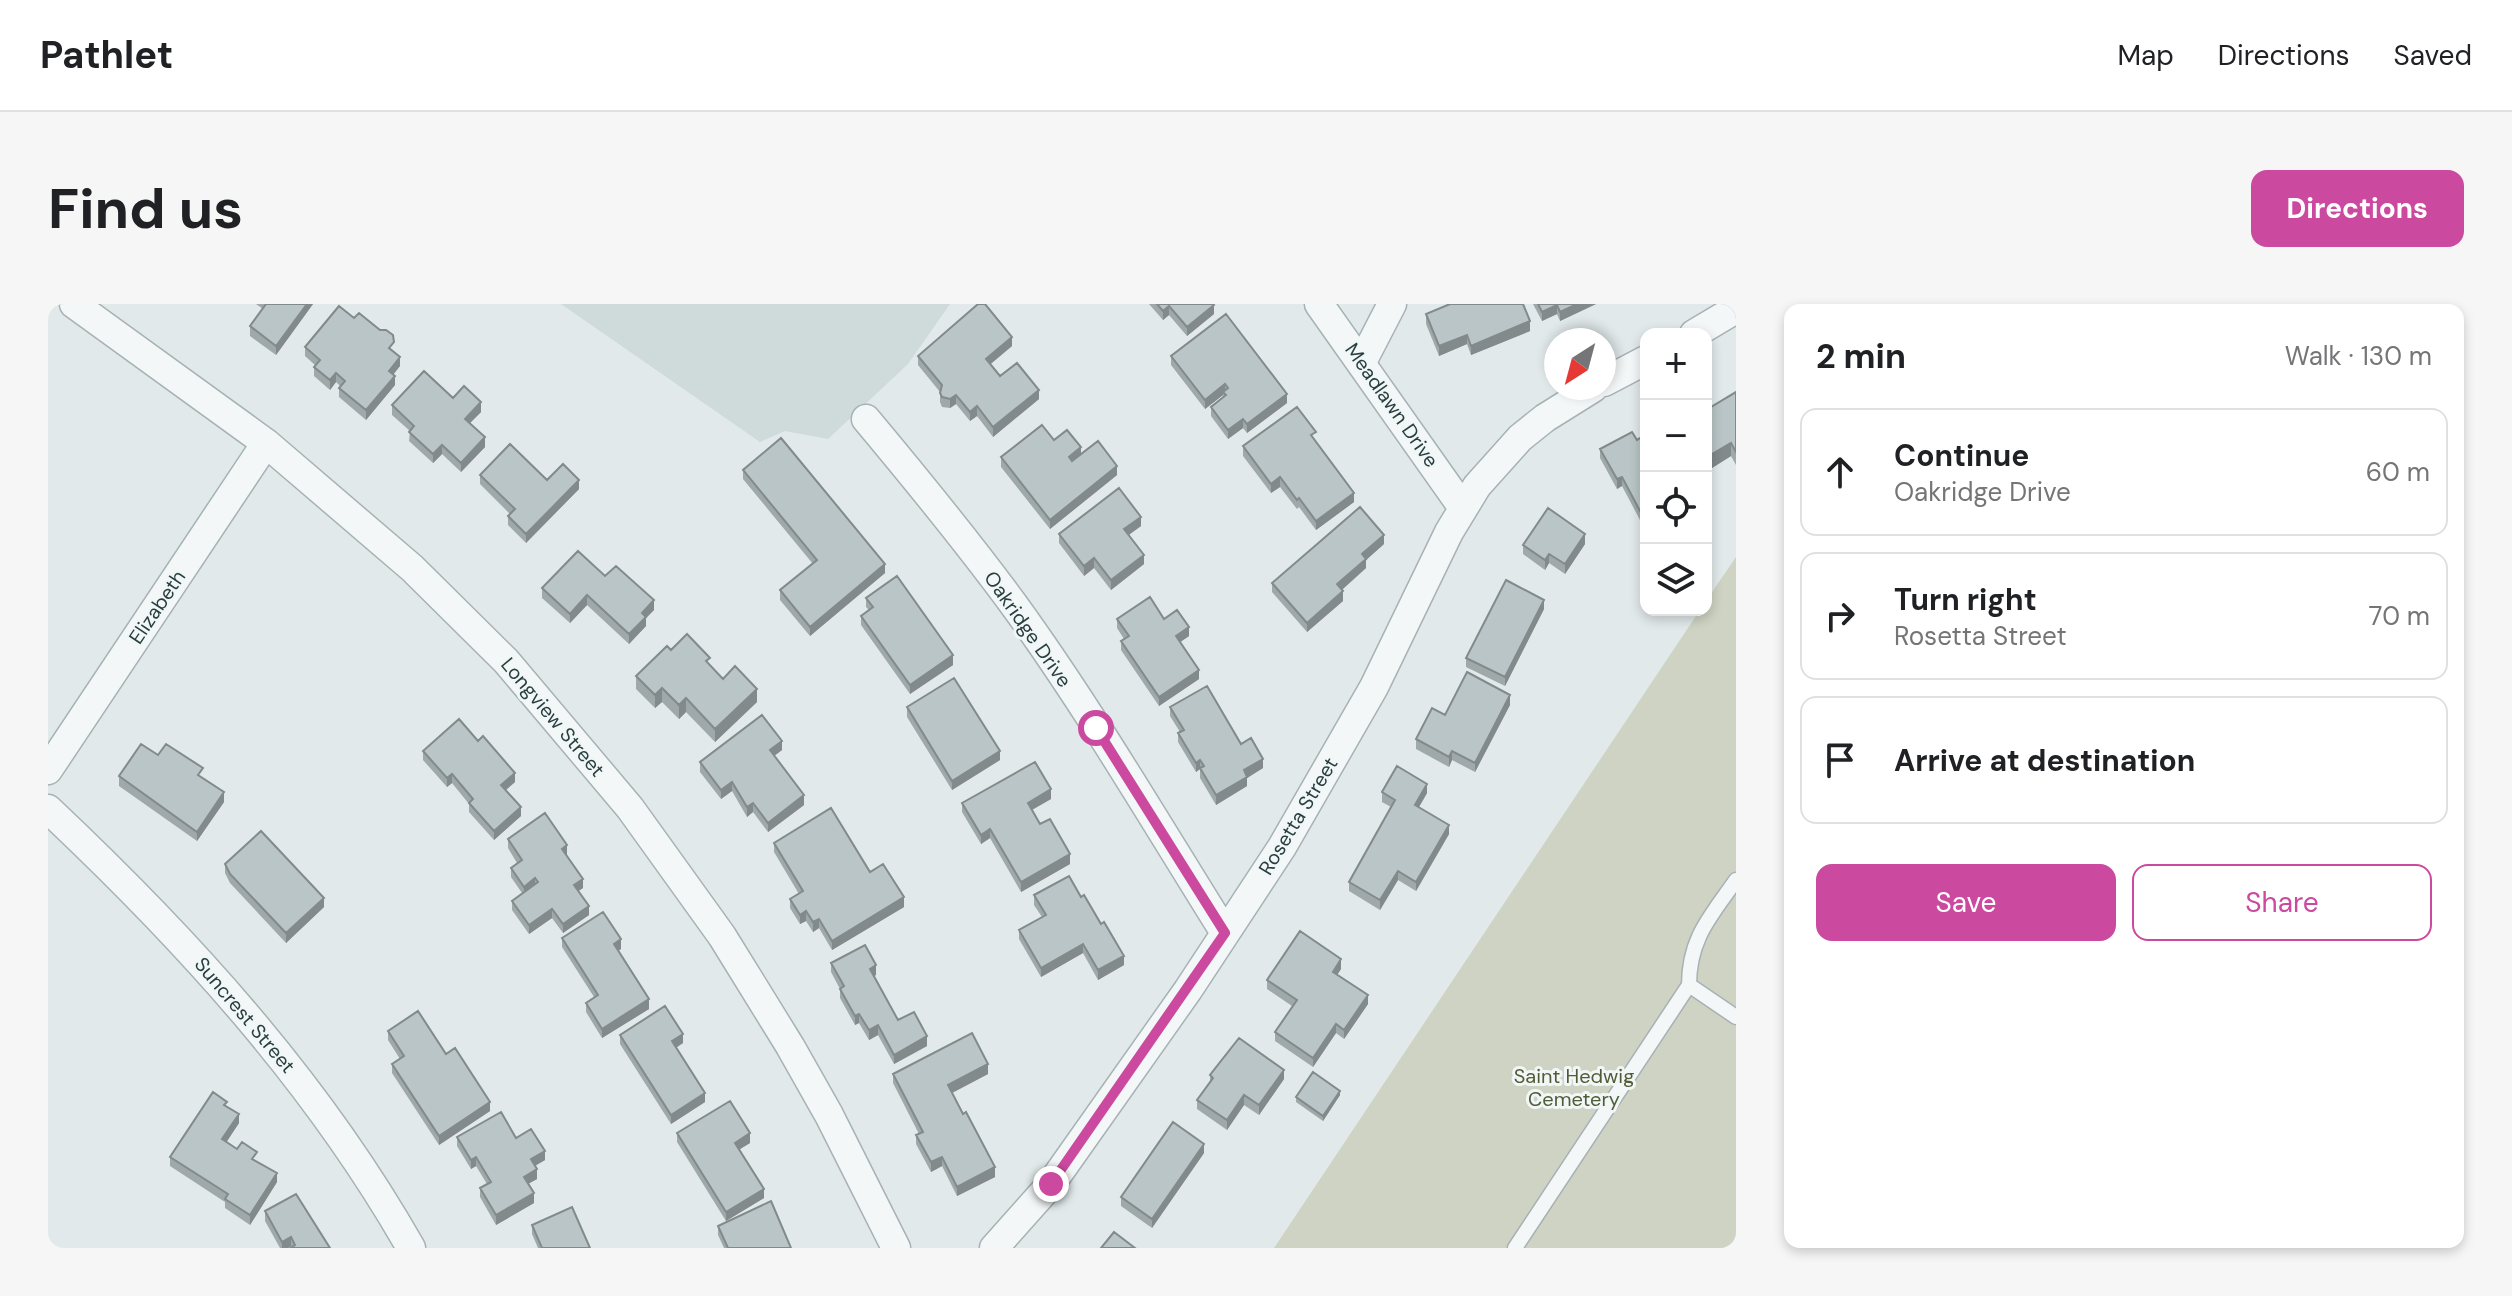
<!DOCTYPE html>
<html lang="en">
<head>
<meta charset="utf-8">
<style>
  :root { --surface:#fff; --page:#f6f6f6; --text:#202124; --muted:#757577; --line:#e0e0e0; --accent:#cb4a9f }
  body { margin:0; font-family:"DM Sans",sans-serif; background:var(--page); color:var(--text) }
  .controls { position:absolute; right:24px; top:24px; display:grid; overflow:hidden; border-radius:16px; box-shadow:0 4px 12px #0003 }
  .controls button { width:72px; height:72px; display:grid; place-items:center; padding:0; border:0; border-bottom:2px solid var(--line); background:var(--surface); color:var(--text); font:40px sans-serif }
  .compass { position:absolute; left:1496px; top:24px; width:72px; height:72px; border-radius:50%; background:var(--surface); box-shadow:0 4px 12px #0003; rotate:216deg }
  .stop { position:absolute; width:24px; height:24px; margin:-18px; border:6px solid #cb4a9f; border-radius:50%; background:#fff }
  .stop.end { background:#cb4a9f; border-color:#fff; box-shadow:0 2px 8px #0008 }
  .list { margin:0; padding:0; list-style:none }
  h2 { display:flex; justify-content:space-between; align-items:center; height:104px; margin:0; padding:0 32px; font-size:34px }
  h2 small { font-size:26px; font-weight:400; color:var(--muted) }
  .list li { display:grid; grid-template-columns:52px 1fr auto; gap:24px; align-items:center; box-sizing:border-box; height:128px; margin:0 16px 16px; padding:0 16px; border:2px solid var(--line); border-radius:16px }
  .list b { display:block; font-size:30px; white-space:nowrap }
  .list p { margin:0; font-size:26px; white-space:nowrap; color:var(--muted) }
  .list em { font-size:26px; font-style:normal; color:var(--muted) }
  .actions { display:flex; gap:16px; padding:24px 32px }
  .actions a { flex:1; padding:18px 0; border:2px solid var(--accent); border-radius:16px; text-align:center; font-size:28px; color:var(--accent) }
  .actions .main { background:var(--accent); color:#fff }
  .icon { flex:none; width:44px; height:44px; fill:none; stroke:currentColor; stroke-width:2; stroke-linecap:round; stroke-linejoin:round }
  .map { position:relative; flex:none; width:1688px; height:944px; overflow:hidden; border-radius:16px }
  header { display:flex; align-items:center; gap:48px; box-sizing:border-box; height:112px; padding:0 40px; background:var(--surface); border-bottom:2px solid var(--line) }
  header strong { font-size:38px }
  nav { display:flex; gap:44px; margin-inline-start:auto; font-size:28px }
  .intro { display:flex; align-items:center; justify-content:space-between; box-sizing:border-box; height:192px; padding:0 48px }
  h1 { margin:0; font-size:56px }
  .button { padding:20px 36px; border-radius:16px; background:var(--accent); color:#fff; font-size:28px; font-weight:700 }
  main { display:flex; gap:48px; padding:0 48px }
  aside { flex:1; background:var(--surface); border-radius:16px; box-shadow:0 4px 12px #0003 }
  .map>svg:first-child { display:block }
  .built { fill:#cfdadb }
  .green { fill:#cfd3c3 }
  .lines { fill:none; stroke-linecap:round; stroke-linejoin:round }
  .lane-casing { stroke:#a6b2b4; stroke-width:17 }
  .street-casing { stroke:#a6b2b4; stroke-width:31 }
  .lane { stroke:#f4f7f8; stroke-width:14 }
  .street { stroke:#f4f7f8; stroke-width:28 }
  .wall { fill:#9fa9aa }
  .shaded-wall { fill:#828a8b }
  .building { fill:#b9c5c6; stroke:#828a8b; stroke-width:2 }
  .route { stroke:#cb4a9f; stroke-width:10 }
  .labels { text-anchor:middle; dominant-baseline:central; stroke-width:6; stroke-linejoin:round; paint-order:stroke }
  .street-label { font-size:20px; fill:#2a3e41; stroke:#f1f7f7 }
  .park-label { font-size:20px; fill:#515c37; stroke:#f1f7f7 }
</style>
</head>
<body>
<header>
<strong>Pathlet</strong>
<nav><a>Map</a><a>Directions</a><a>Saved</a></nav>
</header>
<div class="intro"><h1>Find us</h1><a class="button">Directions</a></div>
<main>
<div class="map">
<svg width="1688" height="944" viewBox="0 0 1688 944">
  <rect width="100%" height="100%" fill="#e1e9ea"/>
  <!-- built -->
  <path class="built" d="M513,0H902L860,60L780,135L737,127L712,138Z"/>
  <!-- green -->
  <path class="green" d="M1688,253V944H1226L1652,306H1658V297Z"/>
  <g class="lines">
    <defs>
      <path id="lane" d="M1688,576C1663,612 1641,634 1641,681L1688,713
        M1467,944L1641,681"/>
      <path id="street" d="M26,0L218,139L364,264L458,357L582,504L674,632L742,742L781,811L848,944
        M1271,0L1415,204
        M1646,30L1688,5
        M1314,58L1344,0
        M1556,78L1598,56
        M818,115C869,176 919,237 966,301C1042,406 1108,519 1177,629
        M0,466L218,139
        M0,505C139,636 268,777 363,944
        M946,944L1003,880L1140,686L1234,543L1326,383L1401,228L1429,182L1472,134L1497,114L1545,84"/>
    </defs>
    <!-- lane casing -->
    <use href="#lane" class="lane-casing"/>
    <!-- street casing -->
    <use href="#street" class="street-casing"/>
    <!-- lane -->
    <use href="#lane" class="lane"/>
    <!-- street -->
    <use href="#street" class="street"/>
  </g>
  <!-- wall -->
  <path class="wall" d="M208,0H265L228,51L202,32V22L215,5Z
    M1101,0H1165L1166,10L1139,32L1121,11L1115,16Z
    M1485,0H1548L1512,17L1509,10L1494,17Z
    M1378,10L1482,27L1423,51L1419,40L1391,52L1378,20Z
    M964,42L942,60L952,72L991,95L945,133L929,112L922,117L908,100L902,104L894,103L892,98V88L870,61V52Z
    M257,43L346,47L352,62L345,70L347,81L318,116L291,93V84L292,82L288,78L282,86L266,72V63L267,61L257,52Z
    M1123,52L1239,99L1199,129L1195,124L1180,135L1163,112V103L1175,93V91L1157,105L1123,61Z
    M1688,88V161L1683,152L1664,164L1658,153V106Z
    M405,94L433,108L422,119L437,143L413,168L394,150L385,159L361,137L362,127L344,111V101Z
    M1006,136L1069,171L1002,225L953,163V153Z
    M1589,136L1597,137L1592,216L1574,182L1569,185L1552,154V145Z
    M1268,137L1306,198L1268,226L1251,203L1249,205L1232,183L1223,189L1195,152V142Z
    M695,166L837,269L762,332L732,296V286L765,260L695,175Z
    M432,171L499,176L531,185L478,239L460,221V212L462,210L432,180Z
    M1093,222L1081,231L1096,260L1063,286L1046,264L1036,272L1011,239V230Z
    M1336,240L1318,256V264L1294,286L1295,297L1259,328L1224,288V279Z
    M1537,240L1517,270L1501,259L1497,266L1475,250V241Z
    M557,272L606,306L598,314V322L581,340L539,301L522,319L494,294V284Z
    M818,294L905,361L862,390L813,321V312L821,306L818,303Z
    M1496,305L1457,382L1418,363V354Z
    M1069,315H1116L1141,332L1132,338L1151,375L1111,402L1073,346V337L1076,335L1069,324Z
    M623,346L662,361L675,375L709,398L667,438L638,408L631,415L614,398L607,404L588,385V372Z
    M1462,401L1427,468L1404,456L1401,463L1368,445V435L1397,411Z
    M859,403L952,456L904,486L859,413Z
    M1122,403L1193,440L1215,464L1199,474V482L1168,501L1152,474V465L1148,468L1130,438V429L1132,428L1122,412Z
    M734,446L726,452L756,501L720,528L705,508L699,513L684,487L673,495L652,468V458Z
    M375,447L467,478L458,486L473,512L446,536L421,508V500L404,479L399,483L375,456Z
    M110,451L155,474L176,498L149,537L71,482V472Z
    M1334,488L1379,489L1371,503L1401,530L1368,587L1350,576L1332,606L1301,587V578L1343,503L1334,498Z
    M1003,495L984,506L992,520L1022,560L973,588L942,534L933,540L914,508V499Z
    M460,535L519,551H518L535,584L530,587L541,611L515,629L504,614L481,630L464,606V597L474,589L463,573V564L469,559L460,544Z
    M726,539L822,568L856,603L784,646L771,624L765,628L758,617L752,620L742,604V595L751,590L726,548Z
    M177,560L276,603L238,639L182,579L177,569Z
    M986,591L1076,661L1050,676L1035,649L993,673L971,635V626L994,613L986,601Z
    M514,634L573,645L570,647L601,705L554,734L538,708V699L546,693L514,643Z
    M783,659L828,671L826,672L850,716L879,742L846,760L830,731L821,736L811,719L807,721L792,694V685L783,668Z
    M1293,665L1289,671L1320,700L1296,735L1288,729L1265,763L1227,737V728L1244,702L1219,685V676Z
    M340,727L398,750L442,807L391,841L344,769V760L352,755L340,736Z
    M572,731L635,739L628,744L657,798L623,820L572,740Z
    M845,770H940L904,789L947,873L909,892L894,862L883,868L868,840V831L871,830L845,779Z
    M1162,771L1236,775L1211,811L1196,801L1179,826L1149,805V796L1162,779Z
    M1292,791L1275,817L1248,798V793Z
    M179,803L191,819L178,838L209,858L229,878L202,921L177,904V898L122,862V853Z
    M629,829L702,839L692,845L716,894L678,917L629,838Z
    M409,833L468,834L497,856L487,862L489,875L480,880L486,899L448,921L432,893V884L439,880L428,862L423,865L409,842Z
    M1156,849L1104,924L1073,902V893Z
    M217,907L282,944L243,942L240,944H232L217,917Z
    M484,921L542,944H490L484,930Z
    M670,922L743,944H676L670,931Z"/>
  <!-- shaded-wall -->
  <path class="shaded-wall" d="M259,0H265L228,51V42Z
    M1529,0H1548L1512,17V8Z
    M1166,1V10L1139,32V23Z
    M1509,1V10L1494,17V8Z
    M1121,2V11L1115,16V7Z
    M1482,17V27L1423,51V42Z
    M1419,31V40L1391,52V42Z
    M964,33V42L938,64V55Z
    M352,53V62L341,76V67Z
    M288,69V78L282,86V76Z
    M347,72V81L318,116V106Z
    M1177,80V90L1175,88V91L1157,105V96Z
    M991,86V95L945,133V123Z
    M1239,90V99L1199,129V120Z
    M908,91V100L902,104V95Z
    M433,98V108L417,124V115Z
    M929,102V112L922,117V108Z
    M1195,115V124L1180,135V126Z
    M437,133V143L413,168V159Z
    M1683,139V152L1664,164V150Z
    M394,141V150L385,159V150Z
    M1033,143V153L1021,162V153Z
    M1069,162V171L1002,225V216Z
    M1232,173V183L1223,189V180Z
    M1574,173V182L1569,185V175Z
    M531,176V185L478,239V230Z
    M1306,189V198L1268,226V217Z
    M1598,204V213L1592,216V207Z
    M1093,213V222L1076,234V225Z
    M1537,230V240L1517,270V260Z
    M1336,231V240L1318,256V264L1289,290V280L1314,250Z
    M1501,250V259L1497,266V256Z
    M1096,251V260L1063,286V276Z
    M1046,254V264L1036,272V262Z
    M837,260V269L762,332V323Z
    M1295,287V297L1259,328V319Z
    M539,291V301L522,319V310Z
    M606,296V306L598,314V322L581,340V330L594,309Z
    M1496,296V305L1457,382V373Z
    M1141,323V332L1128,341V332Z
    M905,351V361L862,390V381Z
    M1151,366V375L1111,402V393Z
    M614,384V398L607,404V391Z
    M709,385V398L667,438V425Z
    M1462,391V401L1427,468V459Z
    M638,394V408L631,415V401Z
    M734,437V446L722,455V446Z
    M952,447V456L904,486V477Z
    M1404,447V456L1401,463V453Z
    M1215,455V464L1199,474V482L1168,501V491L1196,466Z
    M1152,456V465L1148,468V459Z
    M467,469V478L453,490V481Z
    M404,470V479L399,483V474Z
    M684,478V487L673,495V486Z
    M1379,480V489L1367,510V501Z
    M1003,485V495L980,508V499Z
    M176,488V498L149,537V528Z
    M756,491V501L720,528V519Z
    M705,499V508L699,513V503Z
    M473,503V512L446,536V527Z
    M1401,521V530L1368,587V578Z
    M942,525V534L933,540V531Z
    M519,541V551L514,555V545Z
    M1022,550V560L973,588V578Z
    M1350,567V576L1332,606V596Z
    M487,574V584L476,592V583Z
    M535,575V584L526,590V581Z
    M856,593V603L784,646V637Z
    M276,594V603L238,639V629Z
    M541,602V611L515,629V620Z
    M504,605V614L481,630V621Z
    M758,607V617L752,620V611Z
    M771,615V624L765,628V618Z
    M573,635V645L566,649V640Z
    M1035,640V649L993,673V664Z
    M1076,652V661L1050,676V666Z
    M1293,655V665L1285,677V668Z
    M828,661V671L822,674V665Z
    M1320,691V700L1296,735V726Z
    M601,695V705L554,734V725Z
    M811,710V719L807,721V712Z
    M1288,720V729L1265,763V754Z
    M830,721V731L821,736V726Z
    M635,730V739L624,746V737Z
    M879,732V742L846,760V751Z
    M940,760V770L900,791V781Z
    M1236,766V775L1211,811V801Z
    M1292,787V791L1275,817V812Z
    M657,789V798L623,820V811Z
    M1196,791V801L1179,826V816Z
    M442,798V807L391,841V832Z
    M191,810V819L174,845V835Z
    M702,829V839L687,848V839Z
    M1156,840V849L1104,924V915Z
    M497,847V856L483,864V855Z
    M428,853V862L423,865V856Z
    M894,853V862L883,868V858Z
    M947,863V873L909,892V883Z
    M489,865V875L476,882V873Z
    M229,869V878L202,921V911Z
    M716,885V894L678,917V908Z
    M486,889V899L448,921V911Z
    M243,933V942L240,944H234V938Z"/>
  <!-- building -->
  <path class="building" d="M218,0H259L228,42L202,22Z
    M930,0H937L964,33L938,55L952,72L969,59L991,86L945,123L929,102L922,108L908,91L902,95L894,93L892,89L894,81L870,52Z
    M1109,0H1165L1166,1L1139,23L1121,2L1115,7Z
    M1402,0H1475L1482,17L1423,42L1419,31L1391,42L1378,10Z
    M1490,0H1529L1512,8L1509,1L1494,8Z
    M291,2L306,14L311,9L332,26H338L345,31L346,38L341,44L352,53L341,67L347,72L318,106L291,84L297,77L288,69L282,76L266,63L272,56L257,43Z
    M1178,10L1239,90L1199,120L1195,115L1180,126L1163,103L1178,91L1175,88L1180,84L1177,80L1157,96L1123,52Z
    M376,67L405,94L416,82L433,98L417,115L437,133L413,159L394,141L385,150L361,128L366,122L344,101Z
    M1688,88V148L1683,139L1664,150L1658,140V106Z
    M1249,103L1268,128L1263,131L1306,189L1268,217L1251,194L1249,196L1232,173L1223,180L1195,142Z
    M994,121L1006,136L1019,126L1033,143L1021,153L1024,157L1050,137L1069,162L1002,216L953,153Z
    M1584,128L1589,136L1595,132L1598,137V204L1592,207L1574,173L1569,175L1552,145Z
    M733,134L837,260L762,323L732,286L769,256L695,166Z
    M462,140L499,176L515,160L531,176L478,230L460,212L467,205L432,171Z
    M1071,184L1093,213L1076,225L1096,251L1063,276L1046,254L1036,262L1011,230Z
    M1312,203L1336,231L1314,250L1318,255L1289,280L1295,287L1259,319L1224,279Z
    M1500,204L1537,230L1517,260L1501,250L1497,256L1475,241Z
    M530,247L557,272L568,262L606,296L594,309L598,313L581,330L539,291L522,310L494,284Z
    M849,272L905,351L862,381L813,312L825,303L818,294Z
    M1458,276L1496,296L1457,373L1418,354Z
    M1102,293L1116,315L1129,306L1141,323L1128,332L1151,366L1111,393L1073,337L1081,332L1069,315Z
    M639,330L662,354L658,357L675,375L687,362L709,385L667,425L638,394L631,401L614,384L607,391L588,372L619,342L623,346Z
    M1419,368L1462,391L1427,459L1404,447L1401,453L1368,435L1384,404L1397,411Z
    M906,374L952,447L904,477L859,403Z
    M1159,382L1193,440L1203,434L1215,455L1196,466L1199,473L1168,491L1152,464L1156,462L1152,456L1148,459L1130,429L1136,426L1122,403Z
    M714,411L734,437L722,446L756,491L720,519L705,499L699,503L684,478L673,486L652,458Z
    M411,415L430,437L435,432L467,469L453,481L473,503L446,527L421,499L425,495L404,470L399,474L375,447Z
    M93,440L110,451L118,440L155,464L150,471L176,488L149,528L71,472Z
    M987,458L1003,485L980,499L992,520L1002,515L1022,550L973,578L942,525L933,531L914,499Z
    M1349,462L1379,480L1367,501L1401,521L1368,578L1350,567L1332,596L1301,578L1347,496L1334,488Z
    M783,504L822,568L835,560L856,593L784,637L771,615L765,618L758,607L752,611L742,595L755,587L726,539Z
    M497,509L519,541L514,545L535,575L526,581L541,602L515,620L504,605L481,621L464,597L490,578L487,574L476,583L463,564L474,556L460,535Z
    M213,527L276,594L238,629L182,570L177,560Z
    M1021,572L1033,593L1036,591L1053,620L1056,618L1076,652L1050,666L1035,640L993,664L971,626L998,611L986,591Z
    M555,608L573,635L566,640L601,695L554,725L538,699L550,691L514,634Z
    M1252,627L1293,655L1285,668L1320,691L1296,726L1288,720L1265,754L1227,728L1249,696L1219,676Z
    M817,641L828,661L822,665L850,716L866,708L879,732L846,751L830,721L821,726L811,710L807,712L792,685L796,682L783,659Z
    M617,702L635,730L624,737L657,789L623,811L572,731Z
    M370,707L398,750L407,744L442,798L391,832L344,760L356,752L340,727Z
    M924,729L940,760L900,781L915,810L918,808L947,863L909,883L894,853L883,858L868,831L875,828L845,770Z
    M1191,734L1236,766L1211,801L1196,791L1179,816L1149,796L1165,774L1162,771Z
    M1265,768L1292,787L1275,812L1248,793Z
    M165,788L179,798L176,801L191,810L174,835L189,845L194,838L209,848L204,855L229,869L202,911L177,895L180,890L122,853Z
    M682,797L702,829L687,839L716,885L678,908L629,829Z
    M453,808L468,834L483,825L497,847L483,855L489,865L476,873L486,889L448,911L432,884L443,878L428,853L423,856L409,833Z
    M1125,818L1156,840L1104,915L1073,893Z
    M248,890L282,944H242L247,941L243,933L234,938L217,907Z
    M723,897L743,944H680L670,922Z
    M524,903L542,944H494L484,921Z
    M1066,928L1087,944H1053Z"/>
  <g class="lines">
    <!-- route -->
    <path class="route" d="M1003,880L1177,629L1048,424"/>
  </g>
  <g class="labels">
    <!-- street labels -->
    <g class="street-label">
      <text transform="translate(1344 101) rotate(55)">Meadlawn Drive</text>
      <text transform="translate(109 303) rotate(-56)">Elizabeth</text>
      <text transform="translate(980 325) rotate(55)">Oakridge Drive</text>
      <text transform="translate(505 413) rotate(50)">Longview Street</text>
      <text transform="translate(1250 512) rotate(-59)">Rosetta Street</text>
      <text transform="translate(197 711) rotate(50)">Suncrest Street</text>
    </g>
    <!-- park labels -->
    <g class="park-label">
      <text x="1526" y="772">Saint Hedwig<tspan x="1526" dy="23">Cemetery</tspan></text>
    </g>
  </g>
</svg>
<div class="controls">
<button>+</button>
<button>−</button>
<button><svg class="icon" aria-label="locate" viewBox="0 0 24 24"><circle cx="12" cy="12" r="6"/><path d="M12 2v4M12 18v4M2 12h4M18 12h4"/></svg></button>
<button><svg class="icon" aria-label="layers" viewBox="0 0 24 24"><path d="M12 4l9 5-9 5-9-5zM3 14l9 5 9-5"/></svg></button>
</div>
<svg class="compass" viewBox="-18 -18 36 36"><path d="M0-13l5 13h-10z" fill="#e53935"/><path d="M0 13l5-13h-10z" fill="#757577"/></svg>
<div class="stop" style="left:1048px;top:424px"></div>
<div class="stop end" style="left:1003px;top:880px"></div>
</div>
<aside>
<h2>2 min<small>Walk · 130 m</small></h2>
<ul class="list">
<li><svg class="icon" aria-label="ahead" viewBox="0 0 24 24"><path d="M12 20V5M6 11l6-6 6 6"/></svg><div><b>Continue</b><p>Oakridge Drive</p></div><em>60 m</em></li>
<li><svg class="icon" aria-label="right" viewBox="0 0 24 24"><path d="M7 20v-9h11M14 6l5 5-5 5"/></svg><div><b>Turn right</b><p>Rosetta Street</p></div><em>70 m</em></li>
<li><svg class="icon" aria-label="arrive" viewBox="0 0 24 24"><path d="M6 21V4h12l-3 4 3 4H6"/></svg><div><b>Arrive at destination</b></div></li>
</ul>
<div class="actions"><a class="main">Save</a><a>Share</a></div>
</aside>
</main>
</body>
</html>
